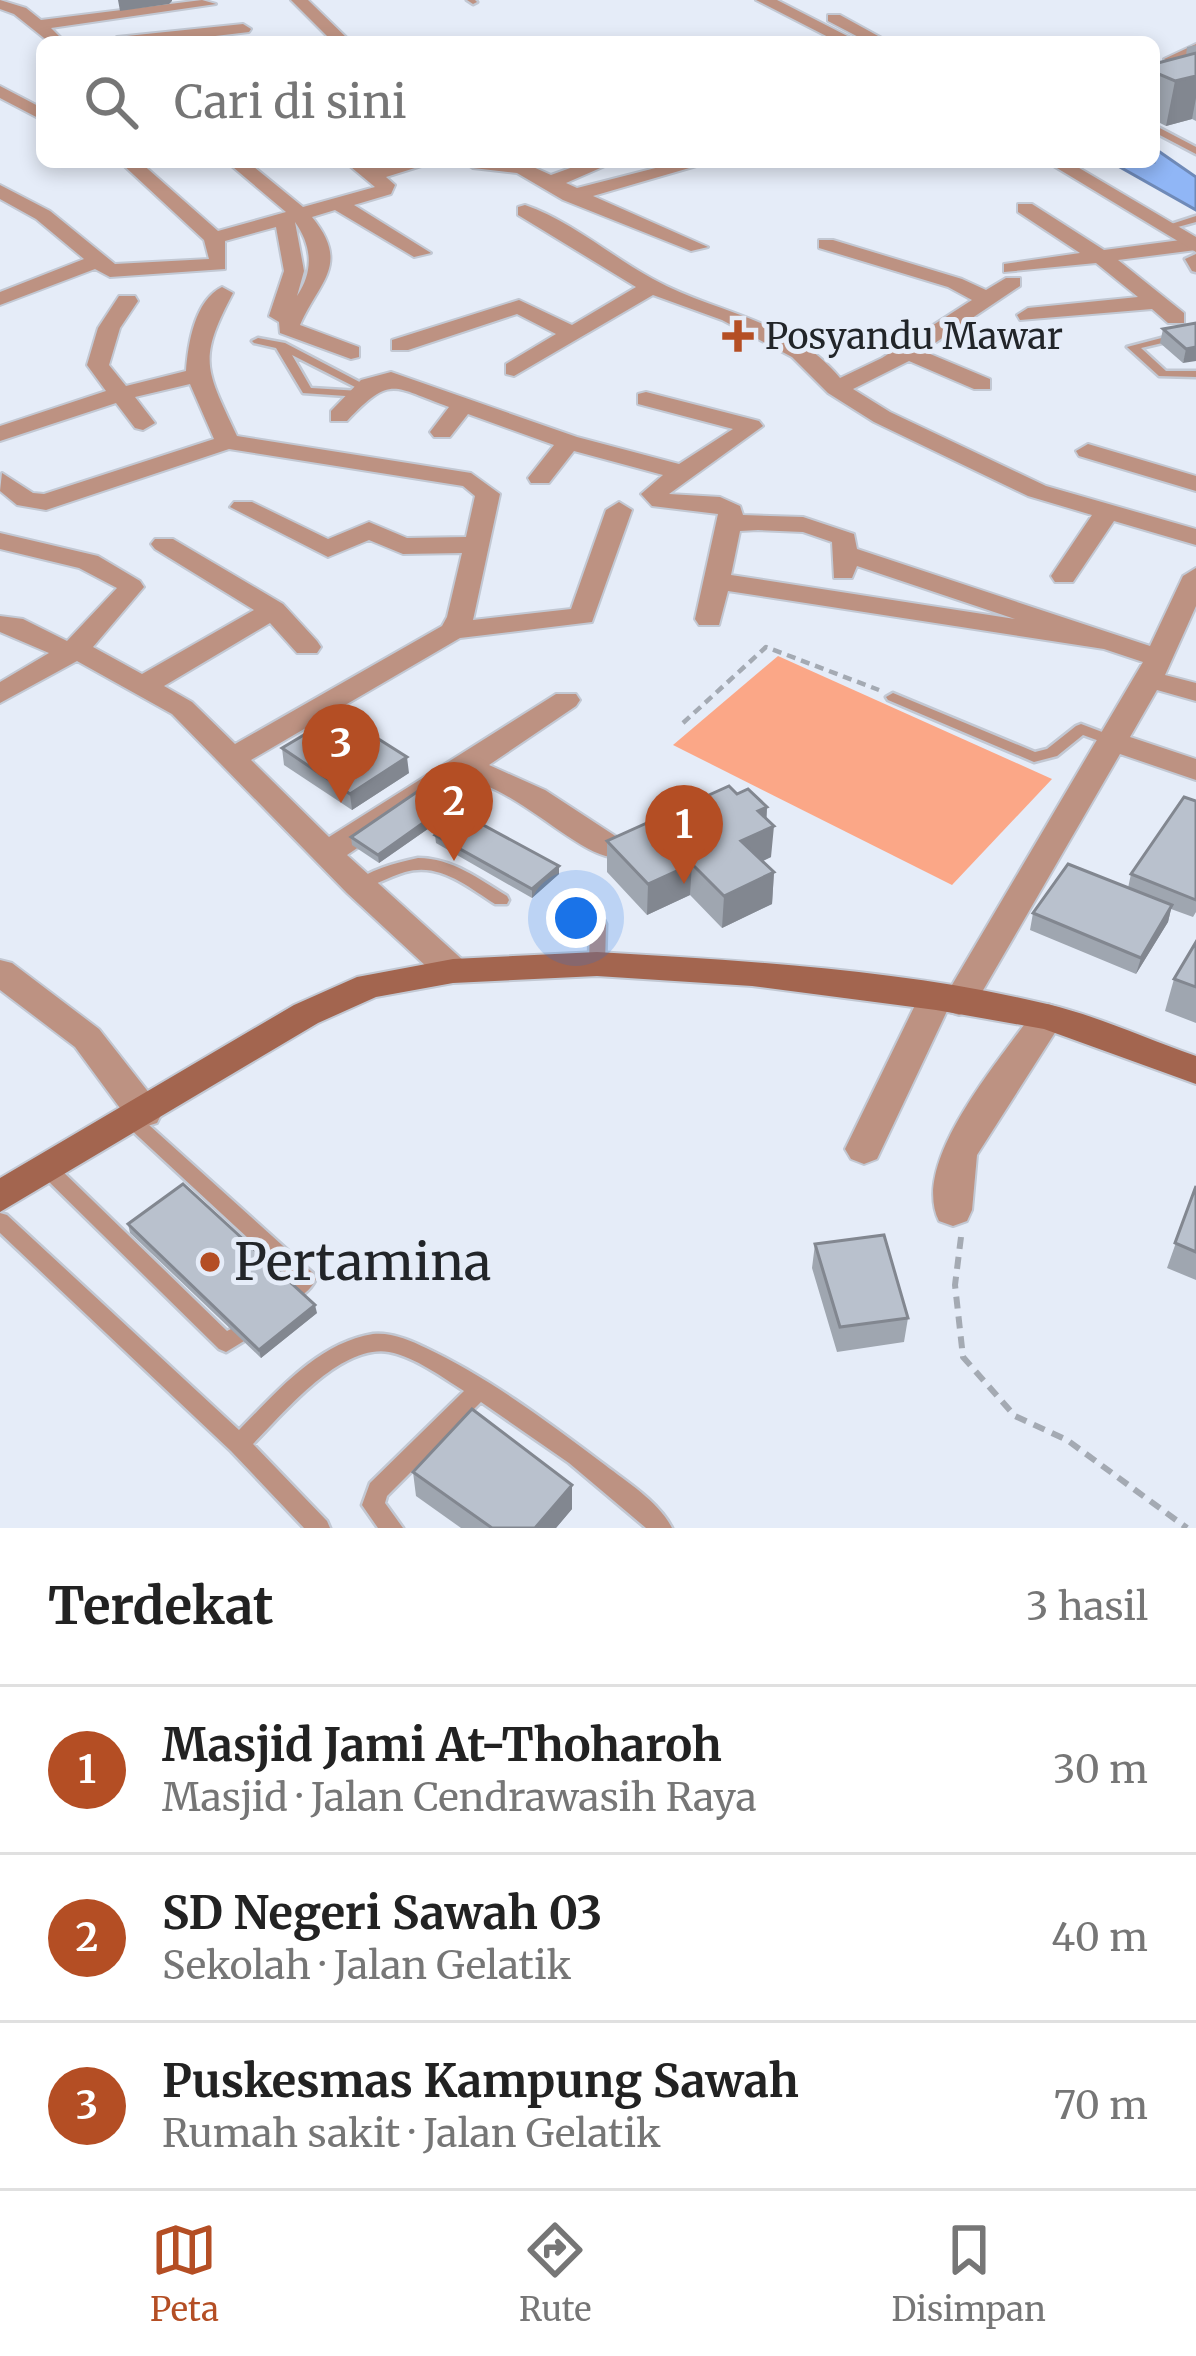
<!DOCTYPE html>
<html lang="id">
<head>
<meta charset="utf-8">
<style>
  :root { --surface:#fff; --page:#f2f2f2; --text:#222; --muted:#767676; --line:#e0e0e0; --accent:#b44e24 }
  body { margin:0; font-family:Merriweather,serif; background:var(--page); color:var(--text) }
  .you { position:absolute; left:576px; top:918px; width:42px; height:42px; margin:-30px; border:9px solid #fff; border-radius:50%; background:#1a73e8; box-shadow:0 0 0 18px #1a73e833 }
  .badge { display:grid; place-items:center; width:78px; height:78px; border-radius:50%; background:var(--accent); color:#fff; font-size:39px; font-weight:700 }
  .pin { position:absolute; translate:-50% -99px; filter:drop-shadow(0 3px 6px #0008) }
  .pin::after { content:''; position:absolute; top:63px; width:42px; height:36px; background:inherit; clip-path:polygon(0 0,100% 0,50% 100%) }
  .list { margin:0; padding:0; list-style:none }
  h2 { display:flex; justify-content:space-between; align-items:center; height:156px; margin:0; padding:0 48px; font-size:51px }
  h2 small { font-size:39px; font-weight:400; color:var(--muted) }
  .list li { display:grid; grid-template-columns:78px 1fr auto; gap:36px; align-items:center; box-sizing:border-box; height:168px; padding:0 48px; border-top:3px solid var(--line) }
  .list b { display:block; font-size:45px; white-space:nowrap }
  .list p { margin:0; font-size:39px; white-space:nowrap; color:var(--muted) }
  .list em { font-size:39px; font-style:normal; color:var(--muted) }
  .icon { flex:none; width:66px; height:66px; fill:none; stroke:currentColor; stroke-width:2; stroke-linecap:round; stroke-linejoin:round }
  .map { position:relative; flex:none; width:1196px; height:1528px; overflow:hidden }
  .search { position:absolute; background:var(--surface); box-shadow:0 6px 18px #0003; left:36px; right:36px; top:36px; height:132px; display:flex; align-items:center; gap:30px; box-sizing:border-box; padding:0 42px; border-radius:18px; color:var(--muted); font-size:45px }
  .sheet { height:660px; background:var(--surface) }
  nav { display:flex; justify-content:space-around; align-items:center; box-sizing:border-box; height:168px; border-top:3px solid var(--line); background:var(--surface); font-size:33px; color:var(--muted) }
  nav a { display:grid; justify-items:center; gap:6px }
  nav .on { color:var(--accent) }
  .map>svg:first-child { display:block }
  .green { fill:#fba787 }
  .water { fill:#90b6f6; stroke:#6f8ab8; stroke-width:3 }
  .lines { fill:none; stroke-linecap:round; stroke-linejoin:round }
  .service-casing { stroke:#c2c8d3; stroke-width:5 }
  .minor-casing { stroke:#c2c8d3; stroke-width:4 }
  .tertiary-casing { stroke:#c2c8d3; stroke-width:4 }
  .secondary-casing { stroke:#c2c8d3; stroke-width:4 }
  .path-far1 { stroke:#a4aab3; stroke-width:4.5; stroke-dasharray:9 6; stroke-linecap:butt }
  .path { stroke:#a4aab3; stroke-width:6; stroke-dasharray:12 8; stroke-linecap:butt }
  .service { fill:#bd9282; fill-rule:evenodd }
  .minor { fill:#bd9282; fill-rule:evenodd }
  .tertiary { fill:#bd9282; fill-rule:evenodd }
  .secondary { fill:#a3654f; fill-rule:evenodd }
  .wall { fill:#9fa6b0 }
  .shaded-wall { fill:#828790 }
  .building { fill:#b9c1cd; stroke:#828790; stroke-width:3 }
  .poi-dot { fill:#b44e24; stroke:#e5ecf8; stroke-width:4.5 }
  .labels { text-anchor:middle; dominant-baseline:central; stroke-width:10; stroke-linejoin:round; paint-order:stroke }
  .far-poi-label { font-size:36px; fill:#222529; stroke:#e5ecf8; text-anchor:start }
  .near-poi-label { font-size:51px; fill:#222529; stroke:#e5ecf8; text-anchor:start }
</style>
</head>
<body>
<div class="map">
<svg width="1196" height="1528" viewBox="0 0 1196 1528">
  <rect width="100%" height="100%" fill="#e5ecf8"/>
  <!-- green -->
  <path class="green" d="M778,656L1052,779L952,885L673,745Z"/>
  <!-- water -->
  <path class="water" d="M1154,148L1196,177V210L1111,162H1154Z"/>
  <g class="lines">
    <defs>
      <path id="service" d="M467,0H475L477,2L473,4Z
        M1154,125L1196,147V154L1154,132Z
        M1196,216V222L1167,230L1162,227Z
        M1196,254V272L1192,271L1185,259Z
        M1196,329V335L1141,348L1166,371H1196V377L1159,376L1127,347Z
        M258,338L285,343L371,388L369,390H361L292,355L311,388L360,391L366,394L360,397L303,393L276,348L254,343L252,341Z
        M893,693L1035,752L1047,749L1076,726L1081,724L1118,738L1120,741L1113,746L1083,735L1057,756L1034,762L888,700L886,697Z
        M418,858C452,858 479,879 507,896L509,900L507,904H495C467,886 439,862 405,872C389,877 374,885 358,891L352,889L350,885C368,870 395,863 418,858Z
        M598,918L604,920L606,924L605,964L603,968H591L589,964L590,924L592,920Z
        M133,1114L139,1116L313,1273L316,1279C310,1291 298,1302 285,1297L282,1291L292,1279L127,1126L124,1121L127,1116Z
        M49,1162L56,1165L227,1331L237,1326L244,1329L247,1335L244,1341L226,1352L219,1349L42,1175L40,1170L42,1165Z
        M0,1213L7,1215L239,1430C276,1393 317,1343 373,1334C391,1332 410,1340 426,1348C490,1378 549,1423 605,1465C627,1482 659,1502 672,1528H646L569,1463L481,1402L387,1496L385,1503L403,1528H378L362,1505L370,1483L464,1391C442,1377 415,1357 389,1352C340,1344 284,1413 253,1444L327,1521L330,1528H304L231,1451L0,1233Z"/>
      <path id="minor" d="M0,0L26,8L41,20L202,0L216,4L51,28L61,38L49,42L14,14L0,9Z
        M291,0H308L351,42H333Z
        M243,24L251,29L249,32L165,42H109L117,37Z
        M1196,44V55L1186,59L1196,64V75L1164,59Z
        M0,86L42,108V120L0,98Z
        M120,162H140L218,231L286,212L227,162H248L303,207L375,187L345,162H366L375,168L434,162L386,177L395,185L391,194L354,205L431,253L414,257L335,210L312,217C351,265 319,281 300,325L359,347V357L351,359L280,333L279,322L269,316L284,271L276,227L225,241V269L110,277L95,269L0,305V292L84,259L36,219L0,199V185L50,211L115,264L209,259L204,240ZM295,222C312,246 314,271 297,296L304,271Z
        M464,162H522L551,175L587,162H614L566,183L577,188L679,162H710L593,196L708,247L691,251L563,200L517,173L473,168Z
        M1018,204H1032L1104,250L1196,238V250L1118,260L1184,313V323H1168L1152,309L1020,320L1017,315L1028,308L1138,297L1096,263L1004,272V264L1080,253L1018,212Z
        M525,205C570,220 612,257 653,279C716,314 792,319 840,378L882,358L972,300L948,287L819,248V240H833L962,279L986,290L1006,278H1020V286L923,351L990,379V389H974L909,361L853,389L890,412L1046,486L1196,529V545L1114,521L1073,582H1055L1051,576L1092,515L1028,496L874,422L828,393L792,357L722,320L653,295L514,376L506,374V364L556,334L517,314L408,350H392V340L519,300L572,325L636,287L518,215V207Z
        M222,287L233,293C197,361 206,369 237,436L471,473L500,494L473,620L571,609L606,510L619,502L632,510L592,622L460,638L251,760L329,837L556,694H576L580,700L576,706L489,765L545,790L623,841L628,849L623,857C585,867 513,779 458,780L347,855L465,962L470,971L465,980H441L347,893L172,714L77,661L0,703V682L49,653L0,632V616L23,619L67,641L117,588L79,568L0,549V533L98,556L140,581L144,587L93,647L142,674L254,610L155,549L151,544L155,539H173L283,604L317,641L321,647L317,653H297L270,623L164,686L192,702L235,744L442,626L447,617L462,553L403,554L369,540L328,557L230,507L234,502H252L328,539L369,522L407,538L466,537L475,496L463,486L229,449L46,510L17,505L0,491L2,473L33,493L44,494L214,439L190,384L135,397L155,423L143,430L135,428L116,403L0,441V426L106,391L87,365L98,328L119,296H135L138,301L120,328L109,365L126,386L186,371C188,343 195,300 222,287Z
        M391,372L577,437L679,464L733,429L638,404V394L646,392L759,421L763,426L669,494L720,497L740,506L743,515L803,517L854,534L857,549L1150,646L1183,576L1196,568V606L1165,675L1196,683V701L1157,690L1130,737L1196,759V780L1120,754L971,1011L959,1015L947,1011L877,1159L864,1164L851,1159L845,1149L919,997L924,988L936,984L949,990L1143,662L1104,649L728,591L719,625H699L695,619L718,514L652,506L641,494L663,475L574,451L549,483H531L528,478L554,445L468,414L450,437H434L430,432L449,407C392,387 392,374 347,421H331V411L361,380ZM758,530L803,532L832,542L834,578H852L857,566L1015,619L731,575L740,531Z
        M1088,444L1196,476V491L1079,456L1076,451Z
        M0,960L12,963L99,1029L157,1103L162,1113L157,1123L144,1127L131,1123L75,1047L0,990Z
        M1048,1004L1060,1008L1065,1017L977,1155L972,1210L967,1221L953,1226L939,1221C909,1161 1003,1057 1036,1008Z"/>
      <path id="tertiary" d="M756,0H777L859,42H838Z
        M828,15H840L889,42H868L828,21Z
        M1047,162H1069L1196,237V252Z"/>
      <path id="secondary" d="M597,952C747,961 901,969 1047,1004C1098,1016 1147,1039 1196,1056V1084L1044,1029L936,1010L752,986L597,976L453,983L376,997L318,1023L0,1212V1178L294,1005L357,977L453,959Z"/>
    </defs>
    <!-- service casing -->
    <use href="#service" class="service-casing"/>
    <!-- minor casing -->
    <use href="#minor" class="minor-casing"/>
    <!-- tertiary casing -->
    <use href="#tertiary" class="tertiary-casing"/>
    <!-- secondary casing -->
    <use href="#secondary" class="secondary-casing"/>
    <!-- path-far1 -->
    <path class="path-far1" d="M683,723L766,647L879,690"/>
    <!-- path -->
    <path class="path" d="M961,1237L955,1285L963,1357L1015,1416L1067,1440L1187,1528"/>
    <!-- service -->
    <use href="#service" class="service"/>
    <!-- minor -->
    <use href="#minor" class="minor"/>
    <!-- tertiary -->
    <use href="#tertiary" class="tertiary"/>
    <!-- secondary -->
    <use href="#secondary" class="secondary"/>
  </g>
  <!-- wall -->
  <path class="wall" d="M1196,45V121L1192,119L1166,126L1154,120V64L1186,56L1187,47Z
    M1196,323L1183,363L1160,343L1163,329Z
    M282,748L409,773L352,810L284,765Z
    M737,794L767,807L766,819L771,857L763,861L774,872L772,904L722,928L690,895L647,915L607,872V841Z
    M454,801L455,810L379,863L352,845L351,837Z
    M1196,801V912L1193,917L1171,909L1168,922L1136,974L1030,930L1033,913L1128,888L1131,874Z
    M435,835L559,874L532,898L436,843Z
    M1196,942V1023L1165,1011L1174,979Z
    M1196,1186V1280L1167,1268Z
    M128,1224L317,1313L261,1358L130,1233Z
    M815,1244L908,1318L904,1342L837,1352L812,1268Z
    M413,1472L572,1485V1509L556,1528H461L416,1496Z"/>
  <!-- shaded-wall -->
  <path class="shaded-wall" d="M118,0H172V1L169,4L120,11Z
    M1196,76V98L1192,119L1166,126L1175,81Z
    M1196,347V361L1183,363L1186,349Z
    M407,757L409,773L352,810L350,794Z
    M454,801L455,810L379,863L378,855Z
    M767,807L766,830L774,826L771,857L739,872L741,841L758,811Z
    M692,864L690,895L647,915L648,884Z
    M559,866V874L532,898V889Z
    M774,872L772,904L722,928L724,896Z
    M1172,905L1168,922L1136,974L1141,958Z
    M315,1305L317,1313L261,1358L259,1350Z
    M572,1485V1509L556,1528H535Z"/>
  <!-- building -->
  <path class="building" d="M1196,53V76L1175,81L1154,72V64Z
    M1196,323V347L1186,349L1163,329Z
    M339,714L407,757L350,794L282,748Z
    M427,785L454,801L378,855L351,837Z
    M729,786L737,794L748,789L767,807L758,811L774,826L741,841L774,872L724,896L692,864L648,884L607,841Z
    M1184,797L1196,801V900L1131,874Z
    M463,814L559,866L532,889L435,835Z
    M1068,864L1172,905L1141,958L1033,913Z
    M1196,942V987L1174,979Z
    M183,1184L315,1305L259,1350L128,1224Z
    M1196,1186V1252L1175,1243Z
    M884,1235L908,1318L840,1327L815,1244Z
    M472,1409L572,1485L535,1528H492L413,1472Z"/>
  <!-- markers -->
  <g class="poi-dot">
    <path d="M732 318h12v12h12v12h-12v12h-12v-12h-12v-12h12z"/>
    <circle cx="210" cy="1262" r="12"/>
  </g>
  <g class="labels">
    <!-- far-poi labels -->
    <g class="far-poi-label">
      <text x="765" y="336">Posyandu Mawar</text>
    </g>
    <!-- near-poi labels -->
    <g class="near-poi-label">
      <text x="234" y="1262">Pertamina</text>
    </g>
  </g>
</svg>
<div class="you"></div>
<div class="pin badge" style="left:684px;top:884px">1</div>
<div class="pin badge" style="left:454px;top:861px">2</div>
<div class="pin badge" style="left:341px;top:803px">3</div>
<div class="search"><svg class="icon" aria-label="search" viewBox="0 0 24 24"><circle cx="10" cy="10" r="6"/><path d="M15 15l6 6"/></svg>Cari di sini</div>
</div>
<section class="sheet">
<h2>Terdekat<small>3 hasil</small></h2>
<ul class="list">
<li><span class="badge">1</span><div><b>Masjid Jami At-Thoharoh</b><p>Masjid · Jalan Cendrawasih Raya</p></div><em>30 m</em></li>
<li><span class="badge">2</span><div><b>SD Negeri Sawah 03</b><p>Sekolah · Jalan Gelatik</p></div><em>40 m</em></li>
<li><span class="badge">3</span><div><b>Puskesmas Kampung Sawah</b><p>Rumah sakit · Jalan Gelatik</p></div><em>70 m</em></li>
</ul>
</section>
<nav>
<a class="on"><svg class="icon" aria-label="map" viewBox="0 0 24 24"><path d="M3 6l6-2 6 2 6-2v14l-6 2-6-2-6 2zM9 4v14M15 6v14"/></svg>Peta</a>
<a><svg class="icon" aria-label="directions" viewBox="0 0 24 24"><path d="M12 3l9 9-9 9-9-9zM9 14v-3h6M13 9l2 2-2 2"/></svg>Rute</a>
<a><svg class="icon" aria-label="saved" viewBox="0 0 24 24"><path d="M7 4h10v16l-5-4-5 4z"/></svg>Disimpan</a>
</nav>
</body>
</html>
